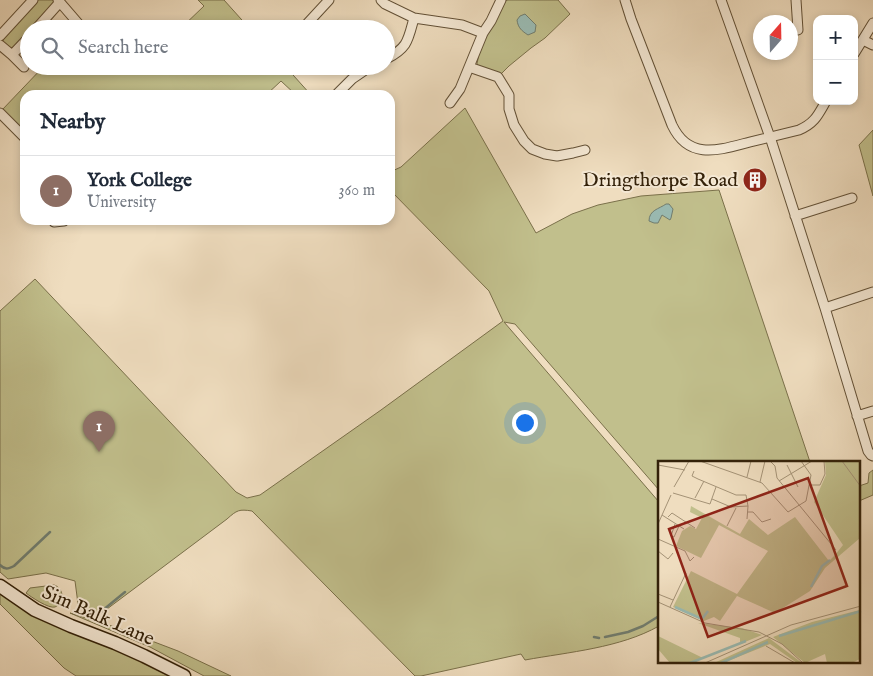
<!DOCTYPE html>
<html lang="en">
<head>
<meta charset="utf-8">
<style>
  :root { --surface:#fff; --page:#f2f2f3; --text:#1f2937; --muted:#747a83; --line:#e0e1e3; --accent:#111827 }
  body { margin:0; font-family:"IM FELL English",serif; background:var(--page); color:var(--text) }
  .controls { position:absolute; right:15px; top:15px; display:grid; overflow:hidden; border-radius:10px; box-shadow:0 2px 8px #0003 }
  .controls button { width:45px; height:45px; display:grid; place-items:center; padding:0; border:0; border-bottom:1px solid var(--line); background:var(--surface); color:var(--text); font:25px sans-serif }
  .compass { position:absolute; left:753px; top:15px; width:45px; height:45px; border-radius:50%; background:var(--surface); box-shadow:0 2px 8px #0003; rotate:20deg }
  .you { position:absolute; left:524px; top:422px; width:18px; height:18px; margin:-12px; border:4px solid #fff; border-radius:50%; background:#1a73e8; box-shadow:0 0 0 8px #1a73e833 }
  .badge { display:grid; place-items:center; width:32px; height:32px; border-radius:50%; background:var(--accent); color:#fff; font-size:16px; font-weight:700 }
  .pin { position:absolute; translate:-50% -41px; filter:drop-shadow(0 1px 2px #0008) }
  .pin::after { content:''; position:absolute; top:26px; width:18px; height:15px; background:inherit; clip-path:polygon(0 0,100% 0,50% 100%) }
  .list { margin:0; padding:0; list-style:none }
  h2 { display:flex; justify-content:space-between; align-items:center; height:65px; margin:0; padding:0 20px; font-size:21px }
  h2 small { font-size:16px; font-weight:400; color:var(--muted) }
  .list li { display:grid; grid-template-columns:32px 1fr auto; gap:15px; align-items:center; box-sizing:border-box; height:70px; padding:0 20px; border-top:1px solid var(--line) }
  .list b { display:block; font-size:19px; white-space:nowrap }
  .list p { margin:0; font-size:16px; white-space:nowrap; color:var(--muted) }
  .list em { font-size:16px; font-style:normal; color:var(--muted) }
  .icon { flex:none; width:28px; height:28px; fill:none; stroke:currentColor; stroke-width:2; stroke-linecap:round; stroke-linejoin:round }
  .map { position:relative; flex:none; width:873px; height:676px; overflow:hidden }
  .search { position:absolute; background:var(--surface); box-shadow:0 2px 8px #0003; left:20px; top:20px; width:375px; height:55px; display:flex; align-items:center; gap:12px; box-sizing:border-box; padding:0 18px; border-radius:28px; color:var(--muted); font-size:19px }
  .panel { position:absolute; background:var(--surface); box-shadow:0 2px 8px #0003; left:20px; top:90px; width:375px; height:135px; border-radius:15px }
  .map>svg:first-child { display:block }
  .green { fill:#c1bf8c; stroke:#7a704a }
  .water { fill:#9abbb3; stroke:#717d6f }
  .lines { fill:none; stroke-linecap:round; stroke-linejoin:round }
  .stream { stroke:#717d6f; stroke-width:2.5 }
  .street-casing { stroke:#625036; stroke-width:11 }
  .secondary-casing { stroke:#332109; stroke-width:15 }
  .street { stroke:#f5e9d5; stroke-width:9 }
  .secondary { stroke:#f5e9d5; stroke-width:12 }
  .labels { text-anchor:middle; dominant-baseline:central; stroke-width:4; stroke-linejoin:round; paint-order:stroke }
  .poi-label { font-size:20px; fill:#332109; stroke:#f5e9d5; text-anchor:end }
  .street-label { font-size:20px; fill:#332109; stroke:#f5e9d5 }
  .inset-river { fill:none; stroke:#9abbb3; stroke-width:2.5 }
  .inset-road { fill:none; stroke:#a49276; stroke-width:1 }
  .view { fill:#8f2418; fill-opacity:0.15; stroke:#8f2418; stroke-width:2.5 }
  .inset-edge { fill:none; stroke:#332109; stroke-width:2.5 }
</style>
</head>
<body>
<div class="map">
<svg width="873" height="676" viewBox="0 0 873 676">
  <rect width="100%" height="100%" fill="#efddbf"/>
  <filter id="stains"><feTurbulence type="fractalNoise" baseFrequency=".004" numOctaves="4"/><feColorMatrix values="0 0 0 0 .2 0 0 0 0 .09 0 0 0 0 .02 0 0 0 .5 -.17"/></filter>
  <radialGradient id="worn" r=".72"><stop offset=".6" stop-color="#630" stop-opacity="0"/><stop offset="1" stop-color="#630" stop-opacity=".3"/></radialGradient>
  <!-- green -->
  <path class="green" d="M37,0H53L54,3L32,29H29V33L15,47L8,48C4,45 3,43 3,37Z
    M198,0H224L250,29H180L204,6Z
    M508,0H558L570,14L545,38L531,48L509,66L498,77L476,69L483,33L501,2Z
    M44,66H285L311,95H296L281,81L266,95H25V133L2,110Z
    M465,108L536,233L572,214L598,205L641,196L719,190L810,462H659V490L515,324L504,322L659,502V626C620,648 569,652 525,660L521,654L421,676H415L252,511C239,509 237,510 227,519L99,615L78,604L75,581L46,573L8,579L0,572V311L35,279L236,492L247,498L260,495L381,410L503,321L489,291L390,190V172L401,167Z
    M873,130V196L859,145Z
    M873,470V495L859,501V486L868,483L869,473Z
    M54,585C64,588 65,603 55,607C49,609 31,597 26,593L30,588Z
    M0,594L27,611L134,657L169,676H76L64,668L0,604Z
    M70,613L115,627L178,651L231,676H204L150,647Z"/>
  <!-- water -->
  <path class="water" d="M525,14L536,25L535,32L528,35C522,31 518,28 517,20L520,16Z
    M666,204H669L673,209L671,218L670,220L662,215L658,223H654L649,221C649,210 659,209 666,204Z"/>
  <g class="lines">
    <!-- stream -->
    <path class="stream" d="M0,565C5,570 8,569 14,566L50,532
      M97,615L125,592
      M594,637L599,638
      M605,637L628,632L643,626L659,616"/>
    <defs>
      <path id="street" d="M58,0L83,29
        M381,0L385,4L414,18L462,25L483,33L460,89L450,103
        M625,0L631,19L672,125C689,161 719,150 750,142C766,138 783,134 799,130C815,123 818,115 826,101
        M721,0L771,140L825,308L868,451L871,455L873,456
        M796,0L798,30
        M305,26L329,0
        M36,29L60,2
        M483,33L491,21L501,0
        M0,36L33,0
        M863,40L873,45
        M0,45L12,55L29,37
        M854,54L873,23
        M12,55L24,67
        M386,59C408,48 408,40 414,18
        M469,67L498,77L509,95V109L514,125L524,141L532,149L545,154L557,156L573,153L585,150
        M336,95L352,79L371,66
        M0,113L25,138
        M795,216L852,198
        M53,220L54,222L64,221
        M825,308L873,292
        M857,416L873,411"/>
      <path id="secondary" d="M0,586L35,610L71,626L115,643L144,656L184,676"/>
    </defs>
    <!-- street casing -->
    <use href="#street" class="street-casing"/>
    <!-- secondary casing -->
    <use href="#secondary" class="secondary-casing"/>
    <!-- street -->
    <use href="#street" class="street"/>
    <!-- secondary -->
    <use href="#secondary" class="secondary"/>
  </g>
  <!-- icons -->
  <defs>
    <symbol id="building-disc" viewBox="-11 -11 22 22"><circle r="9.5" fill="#8f2418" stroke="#f5e9d5"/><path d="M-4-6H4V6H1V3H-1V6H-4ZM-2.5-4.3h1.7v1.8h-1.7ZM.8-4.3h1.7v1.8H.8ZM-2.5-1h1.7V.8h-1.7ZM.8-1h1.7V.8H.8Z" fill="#fff"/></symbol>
  </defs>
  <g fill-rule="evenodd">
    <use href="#building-disc" x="741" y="166" width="28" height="28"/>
  </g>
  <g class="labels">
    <!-- poi labels -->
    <g class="poi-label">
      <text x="738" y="180">Dringthorpe Road</text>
    </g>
    <!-- street labels -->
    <g class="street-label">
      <text transform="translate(98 616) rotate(24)">Sim Balk Lane</text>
    </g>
  </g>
  <!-- overview -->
  <g transform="translate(658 461)">
    <rect width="202" height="202" fill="#efddbf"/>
    <path d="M167,0H202V77L167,107L152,130L117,152L79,135L62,160L56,156L46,160L15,146L33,110L79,133L110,90L61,64L43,97L18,85L24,70L32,65L38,68L44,57L32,51L33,45L82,73L91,58L110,74L137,56L171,100L177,94L185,84L156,41L168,14ZM202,149V198L194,202H169L167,193L147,202L115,176L154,161ZM40,162L84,167L104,174L82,183V177ZM0,175L45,197L31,202H12L0,188ZM111,177L144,202H139L112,183L65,202H56Z" fill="#c1bf8c"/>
    <path class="inset-river" d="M153,126L164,105L172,99M17,146L44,158L50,150M121,175L203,150M32,202L88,180M63,202L110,181"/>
    <path class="inset-road" d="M42,0L104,22L130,51L148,40L153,14L143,0M112,0L117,5L119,17L178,89M184,0L203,26M0,4L27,9M129,4L140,26M36,10L34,15L40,18L78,34H88L90,45M89,16L93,0M121,20L154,0M102,21L107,0M151,24H162L167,13L166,0M16,26L31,0M15,32L52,43L58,26M37,37L46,20M54,38L73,46L90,45L89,58M90,51H95L104,61L113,58M4,54L26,68M10,56L14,52L37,67M0,63L13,34M17,63L13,75L16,76L21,65M69,65L78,47M0,78L27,90L32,100L36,96M0,90L10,98L15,92M0,133L15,139M0,141L47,162L101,171L124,183L145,202M12,146L28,112M108,185L137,202M47,202L133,164L203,145"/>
    <path class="view" d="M150,17L189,125L50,176L11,68Z"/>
    <rect width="202" height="202" class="inset-edge"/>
  </g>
  <rect width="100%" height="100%" filter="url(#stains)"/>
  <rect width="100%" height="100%" fill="url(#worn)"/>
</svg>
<div class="controls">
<button>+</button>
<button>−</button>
</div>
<svg class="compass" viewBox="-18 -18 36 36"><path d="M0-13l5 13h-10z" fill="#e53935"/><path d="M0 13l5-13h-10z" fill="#747a83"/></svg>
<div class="you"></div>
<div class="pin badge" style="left:99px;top:452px;background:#8d6e63">1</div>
<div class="search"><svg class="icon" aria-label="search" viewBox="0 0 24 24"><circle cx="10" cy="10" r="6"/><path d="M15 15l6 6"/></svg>Search here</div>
<section class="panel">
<h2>Nearby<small></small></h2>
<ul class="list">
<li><span class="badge" style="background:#8d6e63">1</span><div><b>York College</b><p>University</p></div><em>360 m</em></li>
</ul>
</section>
</div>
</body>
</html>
